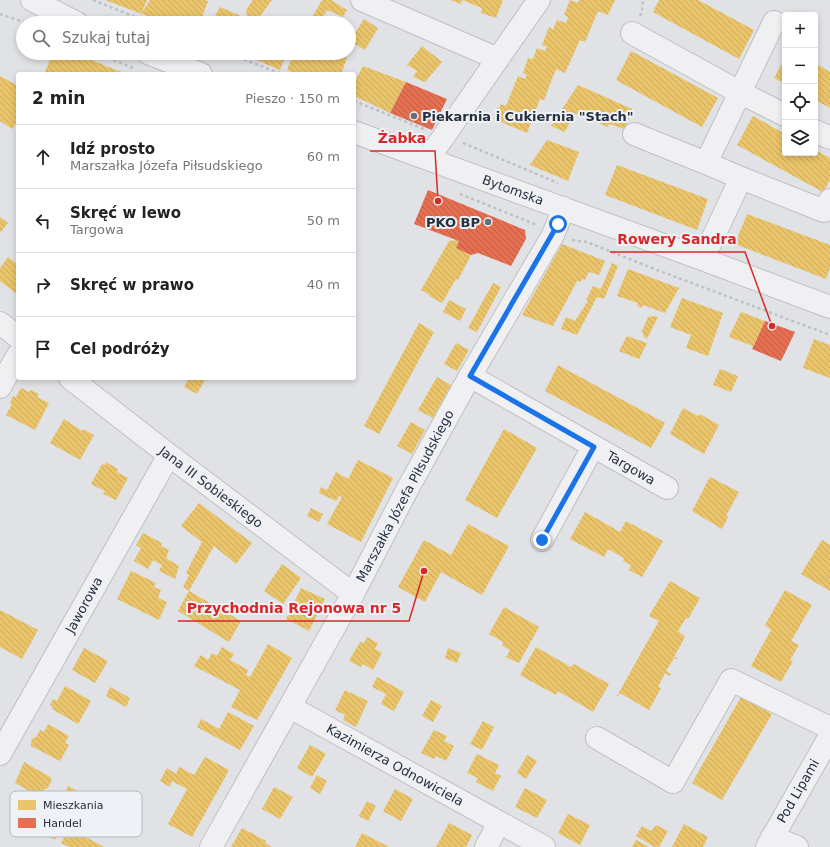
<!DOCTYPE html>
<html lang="pl">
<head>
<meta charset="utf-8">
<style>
  :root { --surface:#fff; --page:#f6f6f6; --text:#222; --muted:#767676; --line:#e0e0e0 }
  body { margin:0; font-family:"DejaVu Sans",sans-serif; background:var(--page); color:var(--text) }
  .controls { position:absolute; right:12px; top:12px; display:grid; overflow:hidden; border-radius:4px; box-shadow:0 2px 6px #0003 }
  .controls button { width:36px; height:36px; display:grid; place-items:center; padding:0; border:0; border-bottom:1px solid var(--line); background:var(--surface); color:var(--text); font:20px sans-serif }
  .stop { position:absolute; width:12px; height:12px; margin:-9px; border:3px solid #1a73e8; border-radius:50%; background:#fff }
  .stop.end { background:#1a73e8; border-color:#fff; box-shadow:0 1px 4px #0008 }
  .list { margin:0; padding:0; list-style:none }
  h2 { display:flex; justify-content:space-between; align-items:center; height:52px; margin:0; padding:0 16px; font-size:17px }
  h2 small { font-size:13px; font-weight:400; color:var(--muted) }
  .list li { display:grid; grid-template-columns:26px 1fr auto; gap:12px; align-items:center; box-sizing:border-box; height:64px; padding:0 16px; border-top:1px solid var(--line) }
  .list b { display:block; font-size:15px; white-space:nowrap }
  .list p { margin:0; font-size:13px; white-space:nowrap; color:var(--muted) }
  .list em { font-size:13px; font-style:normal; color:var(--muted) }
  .icon { flex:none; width:22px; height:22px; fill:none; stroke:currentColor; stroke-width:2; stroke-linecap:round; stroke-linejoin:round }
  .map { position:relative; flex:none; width:830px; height:847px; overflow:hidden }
  .search { position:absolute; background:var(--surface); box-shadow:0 2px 6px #0003; left:16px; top:16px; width:340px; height:44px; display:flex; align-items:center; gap:10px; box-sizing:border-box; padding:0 14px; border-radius:22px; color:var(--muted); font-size:15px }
  .panel { position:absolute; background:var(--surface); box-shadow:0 2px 6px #0003; left:16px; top:72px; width:340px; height:308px; border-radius:4px }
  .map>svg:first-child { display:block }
  .homes { fill:url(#homes-back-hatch) }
  .shops { fill:url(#shops-back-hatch) }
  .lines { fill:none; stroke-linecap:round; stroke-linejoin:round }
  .minor-casing { stroke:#bec0c3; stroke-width:24 }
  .path { stroke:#bfc0c6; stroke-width:2.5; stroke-dasharray:3 3; stroke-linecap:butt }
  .minor { stroke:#f0f0f2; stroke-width:22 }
  .route { stroke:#1a73e8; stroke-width:5 }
  .poi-dot { fill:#686e78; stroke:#eef1f5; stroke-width:1.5 }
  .labels { text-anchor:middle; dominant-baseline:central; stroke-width:4; stroke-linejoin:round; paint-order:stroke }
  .poi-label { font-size:13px; font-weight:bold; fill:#282f3d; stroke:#eef1f5; text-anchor:start }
  .street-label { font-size:13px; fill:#282f3d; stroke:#eef1f5 }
  .key { fill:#eef1f5; stroke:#b3b7be; stroke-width:1 }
  .key-label { font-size:11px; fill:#282f3d }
  .leader { fill:none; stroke:#d62828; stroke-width:1.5 }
  .callout-dot { fill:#d62828; stroke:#eef1f5; stroke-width:1.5 }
  .callout-label { font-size:14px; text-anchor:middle; font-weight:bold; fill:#d62828; stroke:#eef1f5; stroke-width:4; stroke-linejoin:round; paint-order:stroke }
</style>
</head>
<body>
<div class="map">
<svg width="830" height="847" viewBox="0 0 830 847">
  <defs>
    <pattern id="homes-back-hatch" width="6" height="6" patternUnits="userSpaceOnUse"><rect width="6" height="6" fill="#e9c46a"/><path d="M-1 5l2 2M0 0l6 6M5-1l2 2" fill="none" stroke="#c8a95d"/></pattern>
    <pattern id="shops-back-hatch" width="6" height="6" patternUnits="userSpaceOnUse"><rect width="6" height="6" fill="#e76f51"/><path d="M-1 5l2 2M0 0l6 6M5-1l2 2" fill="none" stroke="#bb5c44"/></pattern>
  </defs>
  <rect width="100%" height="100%" fill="#e0e2e5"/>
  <!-- homes -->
  <path class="homes" d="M105,0H147L141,14L150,0H204L208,1L200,23H166Z
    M253,0H272L255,23H211L220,7L248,19L246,10Z
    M322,0H331L347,10L343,17L327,10L319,23H309Z
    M450,0H503L496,18L481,13L482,8L462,0L461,4Z
    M570,0L578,3L579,0H615L608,15L598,11L585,42L580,40L565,73L556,69L544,100L540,99L527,133L494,119L501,104L506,106L518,76L525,79L527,75L523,73L528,58L533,59L537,48L545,51L547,47L542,45L549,27L553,30L557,20L566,23L568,17L564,15Z
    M659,0H698L754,30L739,59L653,12Z
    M364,19L378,28L365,50L350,41Z
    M422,46L442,62L425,82L413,77L417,71L407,65Z
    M631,51L718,98L702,127L616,80Z
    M53,53H74L126,74H44Z
    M240,53H287L280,70Z
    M294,53H334L347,58L341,74H298L287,70Z
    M785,58V84L774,78Z
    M815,63L830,72V108L815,100Z
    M363,66L406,82L390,113L354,96V83Z
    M0,76L18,86V120L12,129L0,121Z
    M578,85L632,109L625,129L609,124L608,127L574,113L565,132L551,126Z
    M753,116L785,134V153H815V150L830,158V180L823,192L737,145Z
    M547,140L579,152L568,181L530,165Z
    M617,165L708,199L697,230L605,195Z
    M747,214L830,245V268L826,279L735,244Z
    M0,217L8,223L0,233Z
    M458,240L459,241L456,248L471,255L458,280L456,279L442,303L429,296L430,295L421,290L449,241Z
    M562,244L605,261L599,275L589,272L585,280L582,279L580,282L577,281L553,326L522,315Z
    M8,257L18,265V295L0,281V268Z
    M612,263L618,266L604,299L597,297L577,335L561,329L566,317L575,321L588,301L586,300L593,286L601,289Z
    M628,269L679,288L665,313L643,305L642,308L637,306L638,303L617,296Z
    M493,283L501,287L477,332L468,328Z
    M682,298L723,313L708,356L686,348L691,335L670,327Z
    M449,300L466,309L460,321L443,312Z
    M741,312L765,321L753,346L729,337Z
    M655,316L658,317L647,339L644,337L642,331L648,317Z
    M419,323L434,332L379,434L364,426Z
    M627,336L647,343L639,359L619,351Z
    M814,339L830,345V378L803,368Z
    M456,343L469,350L457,371L444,364Z
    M558,365L665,423L651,448L545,391Z
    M720,369L738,376L731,392L713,385Z
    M437,377L451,385L433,418L418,410Z
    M189,378H206L197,394L184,387Z
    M21,388L29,392L31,390L39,394L37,397L49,403L35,430L6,415L12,404L10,403L13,396L16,397Z
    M683,408L698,416L700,414L719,425L704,454L670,434Z
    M64,419L82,431L83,429L94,435L80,460L50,443Z
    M411,422L425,430L412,454L397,446Z
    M504,429L537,448L497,518L465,500Z
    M358,460L393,478L361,542L327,524L342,497L339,496L336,501L319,493L321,487L327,490L336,472L348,479Z
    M106,462L118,469L117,472L128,478L116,500L103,494L105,491L91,484L102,464L105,465Z
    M710,477L739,492L726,516L728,517L722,529L692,511Z
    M199,503L252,543L236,564L214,546L189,591L183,587L189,575L186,573L202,542L181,526Z
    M311,508L323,514L319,522L307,516Z
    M585,512L620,532L626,521L663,541L642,577L629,570L631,565L623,561L624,558L608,549L604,557L570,539Z
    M468,524L509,546L482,595L441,572L425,602L398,587L424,540L451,555Z
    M143,533L162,543L161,546L169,550L166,558L179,566L175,579L159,571L162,565L153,560L148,569L134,561L141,548L136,545Z
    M822,540L830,545V591L801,574Z
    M282,564L301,578L283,604L264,591Z
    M131,571L156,583L154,587L161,590L158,598L167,602L159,620L117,599Z
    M670,581L700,598L688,619L686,618L678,631L685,637L674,657L677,658L676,659L674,658L666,671L671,674L670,676L665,673L658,687L661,688L649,710L620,693L618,696H617L659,621L649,616Z
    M301,588L325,599L309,631L286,619Z
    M785,590L812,605L791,641L799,645L790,660L793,661L781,682L751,666L771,630L765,625Z
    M189,591L241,621L229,642L178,611Z
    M504,607L539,627L519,663L506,657L510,650L502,646L503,642L489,634Z
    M0,610L38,630L22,659L0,647Z
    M367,637L378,643L375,649L382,653L373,670L363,664L361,667L349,661L360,642L364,643Z
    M268,644L292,658L257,720L231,707L240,690L194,666L201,655L208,660L212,653L217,656L222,647L234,654L230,660L248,670L246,675L250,677Z
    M536,647L571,667L574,664L609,684L593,712L558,691L556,695L520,675Z
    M84,648L108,661L95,683L72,670Z
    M448,648L461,653L457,663L445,658Z
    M377,677L404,692L394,711L381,704L386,694L372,687Z
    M65,686L91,701L78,724L52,709L53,707L50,705L53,699L57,701Z
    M110,687L130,698L126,707L106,696Z
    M345,690L368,701L356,727L343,720L345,715L335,710Z
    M741,697L772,714L722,800L692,783Z
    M431,700L442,706L433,722L422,716Z
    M228,712L254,726L240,750L197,727L201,719L219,729Z
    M483,721L494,727L482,750L470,744Z
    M48,724L69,736L65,743L69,745L60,761L31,746V742L33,738L36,737L40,730L44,732Z
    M434,730L447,736L444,741L454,746L446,761L436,756L434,759L421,753Z
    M310,745L326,754L312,777L297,768Z
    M477,754L499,765L495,773L501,776L493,791L476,782L478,778L467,773Z
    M527,755L537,761L526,779L517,773Z
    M205,757L229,770L192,837L168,824L187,789L172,781L170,787L160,781L167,768L176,774L179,767L194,775Z
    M24,762L50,777L52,780L47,789L45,788L40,797L15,783Z
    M317,775L327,781L320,794L310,788Z
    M68,786L81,793L55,840L40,831L49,815L51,816L57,807L60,809L66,798L63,796Z
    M274,787L293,797L280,819L262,809Z
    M525,788L547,800L537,818L515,807Z
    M395,789L413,799L401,821L383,811Z
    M367,801L376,806L368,821L359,816Z
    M568,814L590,825L580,845L558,833Z
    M449,823L472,835L466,847H436Z
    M684,824L708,837L703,847H672Z
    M656,825L668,831L659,847H655L636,836L642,826L651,831Z
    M69,828L104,847H69L61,843Z
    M242,828L266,841L265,843L272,847H231Z
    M362,833L389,847H355Z
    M636,840L649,847H632Z"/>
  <!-- shops -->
  <path class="shops" d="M406,82L447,99L432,130L390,113Z
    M428,190L525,230L526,239L511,266L478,253L471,255L456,248L459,241L414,224Z
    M765,321L795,332L781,361L752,349Z"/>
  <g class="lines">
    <defs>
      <path id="minor" d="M32,0L77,23
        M362,0L498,59
        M632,33L739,92L785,115
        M148,53L201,74
        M815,131L830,138
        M354,132L702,259L830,307
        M634,134L706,163
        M428,159L539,0
        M741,178L706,163L774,22
        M702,259L711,242L741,178L824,211L830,200
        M0,323L18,337
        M470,376L667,488
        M70,378L169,455L353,594
        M0,387L18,355
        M542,540L593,447
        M290,707L544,847
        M597,738L673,782L731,680L830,728
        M0,754L169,455
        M772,837L797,847
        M211,847L353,594L408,488L470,376L553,235L564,208
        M486,847L499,823
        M767,847L830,736"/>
    </defs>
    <!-- minor casing -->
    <use href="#minor" class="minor-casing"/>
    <!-- path -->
    <path class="path" d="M93,0L150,23
      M0,14L27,23
      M640,16L642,12L643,0
      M97,53L133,68
      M227,53L282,74
      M354,101L424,129
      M463,143L558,183
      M460,194L537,225
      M572,240L587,242L652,268L830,335"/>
    <!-- minor -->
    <use href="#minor" class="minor"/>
  </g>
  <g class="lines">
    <!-- route -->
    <path class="route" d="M542,540L594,447L470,376L558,224"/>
  </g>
  <!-- markers -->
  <g class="poi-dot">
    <circle cx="414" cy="116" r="4"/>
    <circle cx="488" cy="222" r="4"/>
  </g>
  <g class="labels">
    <!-- poi labels -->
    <g class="poi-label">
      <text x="422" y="116">Piekarnia i Cukiernia "Stach"</text>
      <text x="480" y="222" text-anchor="end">PKO BP</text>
    </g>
    <!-- street labels -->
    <g class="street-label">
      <text transform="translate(513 190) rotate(20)">Bytomska</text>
      <text transform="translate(631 468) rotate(30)">Targowa</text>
      <text transform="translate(211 487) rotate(37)">Jana III Sobieskiego</text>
      <text transform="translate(405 496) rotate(-62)">Marszałka Józefa Piłsudskiego</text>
      <text transform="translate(84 605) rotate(-61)">Jaworowa</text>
      <text transform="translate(395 765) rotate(29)">Kazimierza Odnowiciela</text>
      <text transform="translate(798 791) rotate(-60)">Pod Lipami</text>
    </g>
  </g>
  <!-- legend -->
  <rect x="10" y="791" width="132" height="46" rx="6" class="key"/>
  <rect x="18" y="800" width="18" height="10" fill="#e9c46a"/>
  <rect x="18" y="818" width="18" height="10" fill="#e76f51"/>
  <g class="key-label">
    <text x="43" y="809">Mieszkania</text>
    <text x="43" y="827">Handel</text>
  </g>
  <!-- callouts -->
  <path class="leader" d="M438 201L435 151H370M772 326L745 252H610M424 571L409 621H178"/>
  <g class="callout-dot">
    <circle cx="438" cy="201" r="4"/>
    <circle cx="772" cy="326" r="4"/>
    <circle cx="424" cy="571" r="4"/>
  </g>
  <g class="callout-label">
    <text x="402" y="143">Żabka</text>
    <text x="677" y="244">Rowery Sandra</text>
    <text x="294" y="613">Przychodnia Rejonowa nr 5</text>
  </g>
</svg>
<div class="controls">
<button>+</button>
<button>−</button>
<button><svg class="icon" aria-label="locate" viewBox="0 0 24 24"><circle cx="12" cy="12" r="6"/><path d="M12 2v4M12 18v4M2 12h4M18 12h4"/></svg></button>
<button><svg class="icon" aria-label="layers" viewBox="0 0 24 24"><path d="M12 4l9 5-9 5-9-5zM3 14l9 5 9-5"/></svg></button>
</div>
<div class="stop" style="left:558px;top:224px"></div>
<div class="stop end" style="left:542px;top:540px"></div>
<div class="search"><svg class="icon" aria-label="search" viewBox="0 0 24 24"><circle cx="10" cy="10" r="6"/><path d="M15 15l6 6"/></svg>Szukaj tutaj</div>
<section class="panel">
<h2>2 min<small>Pieszo · 150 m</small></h2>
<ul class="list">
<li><svg class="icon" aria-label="ahead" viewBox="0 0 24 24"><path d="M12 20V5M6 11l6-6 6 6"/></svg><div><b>Idź prosto</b><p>Marszałka Józefa Piłsudskiego</p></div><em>60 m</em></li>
<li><svg class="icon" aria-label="left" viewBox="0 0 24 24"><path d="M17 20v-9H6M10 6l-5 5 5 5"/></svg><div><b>Skręć w lewo</b><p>Targowa</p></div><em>50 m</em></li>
<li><svg class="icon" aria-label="right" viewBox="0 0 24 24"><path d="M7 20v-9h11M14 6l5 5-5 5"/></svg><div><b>Skręć w prawo</b></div><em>40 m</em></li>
<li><svg class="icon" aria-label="arrive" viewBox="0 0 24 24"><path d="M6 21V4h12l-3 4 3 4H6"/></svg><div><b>Cel podróży</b></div></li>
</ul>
</section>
</div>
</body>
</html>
